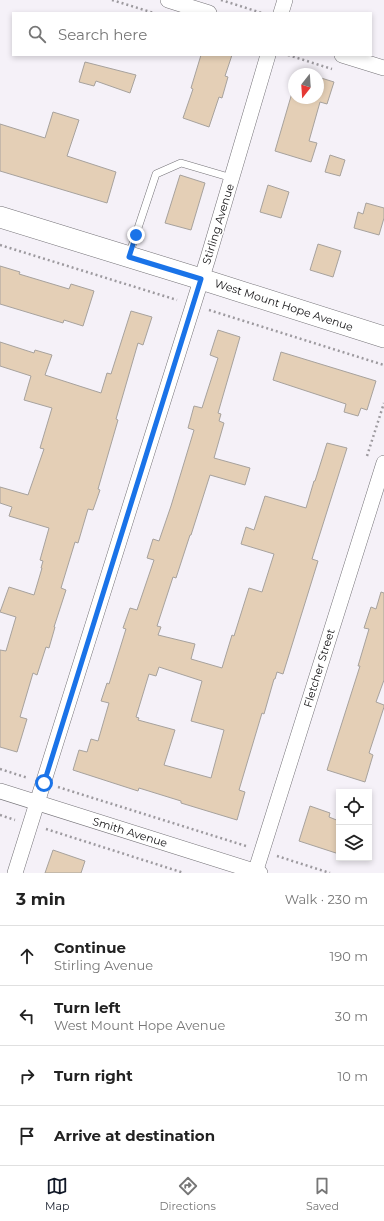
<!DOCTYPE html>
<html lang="en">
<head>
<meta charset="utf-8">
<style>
  :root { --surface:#fff; --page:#f2f2f2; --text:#222; --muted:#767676; --line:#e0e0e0; --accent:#111827 }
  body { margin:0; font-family:Montserrat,sans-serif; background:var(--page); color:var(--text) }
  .controls { position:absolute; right:12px; bottom:12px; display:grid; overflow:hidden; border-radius:0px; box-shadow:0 2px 6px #0003 }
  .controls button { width:36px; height:36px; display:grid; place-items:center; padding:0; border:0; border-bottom:1px solid var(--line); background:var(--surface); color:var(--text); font:20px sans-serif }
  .compass { position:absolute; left:288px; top:68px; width:36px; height:36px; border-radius:50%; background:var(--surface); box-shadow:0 2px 6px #0003; rotate:197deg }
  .stop { position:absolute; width:12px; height:12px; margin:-9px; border:3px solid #1a73e8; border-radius:50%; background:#fff }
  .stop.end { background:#1a73e8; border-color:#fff; box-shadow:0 1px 4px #0008 }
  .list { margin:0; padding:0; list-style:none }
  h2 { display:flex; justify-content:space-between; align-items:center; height:52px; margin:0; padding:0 16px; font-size:17px }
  h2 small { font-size:13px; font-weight:400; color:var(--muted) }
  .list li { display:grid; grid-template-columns:26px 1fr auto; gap:12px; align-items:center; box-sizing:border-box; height:60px; padding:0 16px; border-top:1px solid var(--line) }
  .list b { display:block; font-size:15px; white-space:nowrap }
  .list p { margin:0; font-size:13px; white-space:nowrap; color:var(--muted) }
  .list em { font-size:13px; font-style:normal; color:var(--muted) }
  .icon { flex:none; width:22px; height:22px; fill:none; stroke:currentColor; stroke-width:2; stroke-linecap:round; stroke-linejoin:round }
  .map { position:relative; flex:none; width:384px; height:873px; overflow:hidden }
  .search { position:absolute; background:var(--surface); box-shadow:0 2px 6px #0003; left:12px; right:12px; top:12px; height:44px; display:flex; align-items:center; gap:10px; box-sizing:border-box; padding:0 14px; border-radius:0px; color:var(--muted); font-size:15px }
  .sheet { height:292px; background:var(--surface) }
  nav { display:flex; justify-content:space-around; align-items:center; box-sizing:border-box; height:56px; border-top:1px solid var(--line); background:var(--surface); font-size:11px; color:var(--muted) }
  nav a { display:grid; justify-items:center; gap:2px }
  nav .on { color:var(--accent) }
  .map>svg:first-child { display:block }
  .building { fill:#e4cfb6; stroke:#a7a29d; fill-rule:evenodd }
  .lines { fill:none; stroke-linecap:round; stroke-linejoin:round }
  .lane-casing { stroke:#757378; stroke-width:8 }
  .street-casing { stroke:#757378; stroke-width:16 }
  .secondary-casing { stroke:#757378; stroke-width:22 }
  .path { stroke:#9d9a9f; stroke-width:2.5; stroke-dasharray:2 3; stroke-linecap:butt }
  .lane { stroke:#fff; stroke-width:7 }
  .street { stroke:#fff; stroke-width:15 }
  .secondary { stroke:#fff; stroke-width:21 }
  .route { stroke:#1a73e8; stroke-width:5 }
  .labels { text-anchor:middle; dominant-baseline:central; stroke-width:3.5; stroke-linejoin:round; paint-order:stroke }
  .street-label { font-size:11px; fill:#131214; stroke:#fff }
</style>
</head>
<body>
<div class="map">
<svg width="384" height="873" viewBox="0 0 384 873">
  <rect width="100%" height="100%" fill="#f5f1f8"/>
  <!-- building -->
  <path class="building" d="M201,55H232L225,76L228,77L222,98L219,97L209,127L183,118L193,89L191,88Z
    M85,62L136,75L130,93L96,81L94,86L79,82Z
    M318,77L334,82L327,104L320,102L309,141L317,143L311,162L275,151L294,86V98H318Z
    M53,112L79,120L67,156L116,172L107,203L0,171V124L45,138Z
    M330,155L345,160L340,176L325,172Z
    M180,175L205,183L191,230L165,223Z
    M268,185L289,192L281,218L260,212Z
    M366,203L384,208V218L379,235L354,228L358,212L363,214Z
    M318,244L341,251L333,277L310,270Z
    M0,266L20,272L19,274L69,289L71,284L94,291L83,326L64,320L63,323L0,304Z
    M131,311L152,317L143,345L138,343L116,419L118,420L98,489L100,490L93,510L88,509L78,543L75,542L61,588L66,590L54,627H55L49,648L46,647L37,675L33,673L20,717L27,719L17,752L0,747V650L6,651L16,617L0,612L9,587L34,595L42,568H41L43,561L40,560L49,528L9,516L12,507L0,503V487L28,495L44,449L40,448L52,408L24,400L31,376L0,366V342L34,353L35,350L52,355L45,375L101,393L107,373L111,374Z
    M218,330L240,337L218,413L221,414L219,421L224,423L214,458L250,468L245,485L210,475L191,535H190L176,578L173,577L157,626L161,627L158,635L195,644L191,659L222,668L232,635L234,636L249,588L262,592L274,554L241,544L246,527L254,530L265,496L306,508L314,481H315L327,443L347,448L312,559L318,561L283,674L277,672L275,679H274L264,714L262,713L239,790L245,792L237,820L181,803V801L139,788L138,791L73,770L79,750L87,752L91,739L98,741L109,703L101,701L107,683L109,684L126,629L123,628L130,608L137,610L154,560L147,558L153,539L159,541L171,506L194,430L188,428L194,406L202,408L218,358L210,355ZM159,667L202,681L191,721L224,730L211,778L164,765L175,730L138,720L139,718L136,717L149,674L156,676Z
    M281,352L376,381L367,410L361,408L358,416L344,412L346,404L273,380Z
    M381,592L384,593V680L376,702L384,705V707L369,753L373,755L365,782L327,770L360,666H358L369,629L364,628L371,607L376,609Z
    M310,806L330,813L329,817L339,821V854L299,841Z
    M53,850L85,861L81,873H45Z"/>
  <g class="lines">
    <defs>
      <path id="lane" d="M129,255L156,174L181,163L232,178"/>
      <path id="street" d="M168,0L209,13
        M281,13L285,0
        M342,55L384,68
        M0,791L260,873
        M15,873L208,258L268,55
        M255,873L384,463"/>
      <path id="secondary" d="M0,217L201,279L384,337"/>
    </defs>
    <!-- lane casing -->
    <use href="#lane" class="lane-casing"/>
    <!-- street casing -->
    <use href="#street" class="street-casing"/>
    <!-- secondary casing -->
    <use href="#secondary" class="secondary-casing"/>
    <!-- path -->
    <path class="path" d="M112,0L154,13
      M221,0L262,13
      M288,55L332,69
      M0,245L177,300
      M209,310L384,365
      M367,456L384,403
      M0,769L28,778
      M58,787L246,846
      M0,815L15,820
      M46,829L184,873
      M277,856L330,873"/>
    <!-- lane -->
    <use href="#lane" class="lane"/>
    <!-- street -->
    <use href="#street" class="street"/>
    <!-- secondary -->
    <use href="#secondary" class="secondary"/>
  </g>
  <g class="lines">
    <!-- route -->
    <path class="route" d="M44,783L201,279L129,257L136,235"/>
  </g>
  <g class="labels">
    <!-- street labels -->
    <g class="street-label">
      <text transform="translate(218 224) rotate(-73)">Stirling Avenue</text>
      <text transform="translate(284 305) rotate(18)">West Mount Hope Avenue</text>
      <text transform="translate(319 668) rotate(-73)">Fletcher Street</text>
      <text transform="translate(130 832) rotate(17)">Smith Avenue</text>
    </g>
  </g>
</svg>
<div class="controls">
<button><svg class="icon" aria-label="locate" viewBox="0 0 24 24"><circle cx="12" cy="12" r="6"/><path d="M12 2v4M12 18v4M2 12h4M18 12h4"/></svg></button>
<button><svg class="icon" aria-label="layers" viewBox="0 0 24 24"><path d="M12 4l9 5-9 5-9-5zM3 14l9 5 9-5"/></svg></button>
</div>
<svg class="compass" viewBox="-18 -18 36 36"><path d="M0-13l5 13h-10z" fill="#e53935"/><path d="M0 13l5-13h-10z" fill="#767676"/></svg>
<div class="stop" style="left:44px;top:783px"></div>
<div class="stop end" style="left:136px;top:235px"></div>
<div class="search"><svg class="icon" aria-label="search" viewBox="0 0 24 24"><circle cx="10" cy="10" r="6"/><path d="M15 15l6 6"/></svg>Search here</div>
</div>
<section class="sheet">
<h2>3 min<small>Walk · 230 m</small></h2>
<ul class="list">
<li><svg class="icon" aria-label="ahead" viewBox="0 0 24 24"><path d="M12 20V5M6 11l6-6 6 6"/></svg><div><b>Continue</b><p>Stirling Avenue</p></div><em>190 m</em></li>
<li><svg class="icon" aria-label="left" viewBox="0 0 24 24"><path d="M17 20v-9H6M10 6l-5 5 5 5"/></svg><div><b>Turn left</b><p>West Mount Hope Avenue</p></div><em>30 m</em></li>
<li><svg class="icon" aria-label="right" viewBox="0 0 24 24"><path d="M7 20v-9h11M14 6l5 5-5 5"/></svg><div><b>Turn right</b></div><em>10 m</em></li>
<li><svg class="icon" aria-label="arrive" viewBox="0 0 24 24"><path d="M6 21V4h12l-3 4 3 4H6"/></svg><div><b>Arrive at destination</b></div></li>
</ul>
</section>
<nav>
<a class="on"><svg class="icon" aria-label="map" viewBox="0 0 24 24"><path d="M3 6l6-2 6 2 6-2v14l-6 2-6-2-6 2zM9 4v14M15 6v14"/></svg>Map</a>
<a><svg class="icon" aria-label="directions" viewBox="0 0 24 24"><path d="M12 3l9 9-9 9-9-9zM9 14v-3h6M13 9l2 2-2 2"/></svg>Directions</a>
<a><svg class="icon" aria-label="saved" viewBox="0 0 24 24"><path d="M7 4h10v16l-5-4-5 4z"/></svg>Saved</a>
</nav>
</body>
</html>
